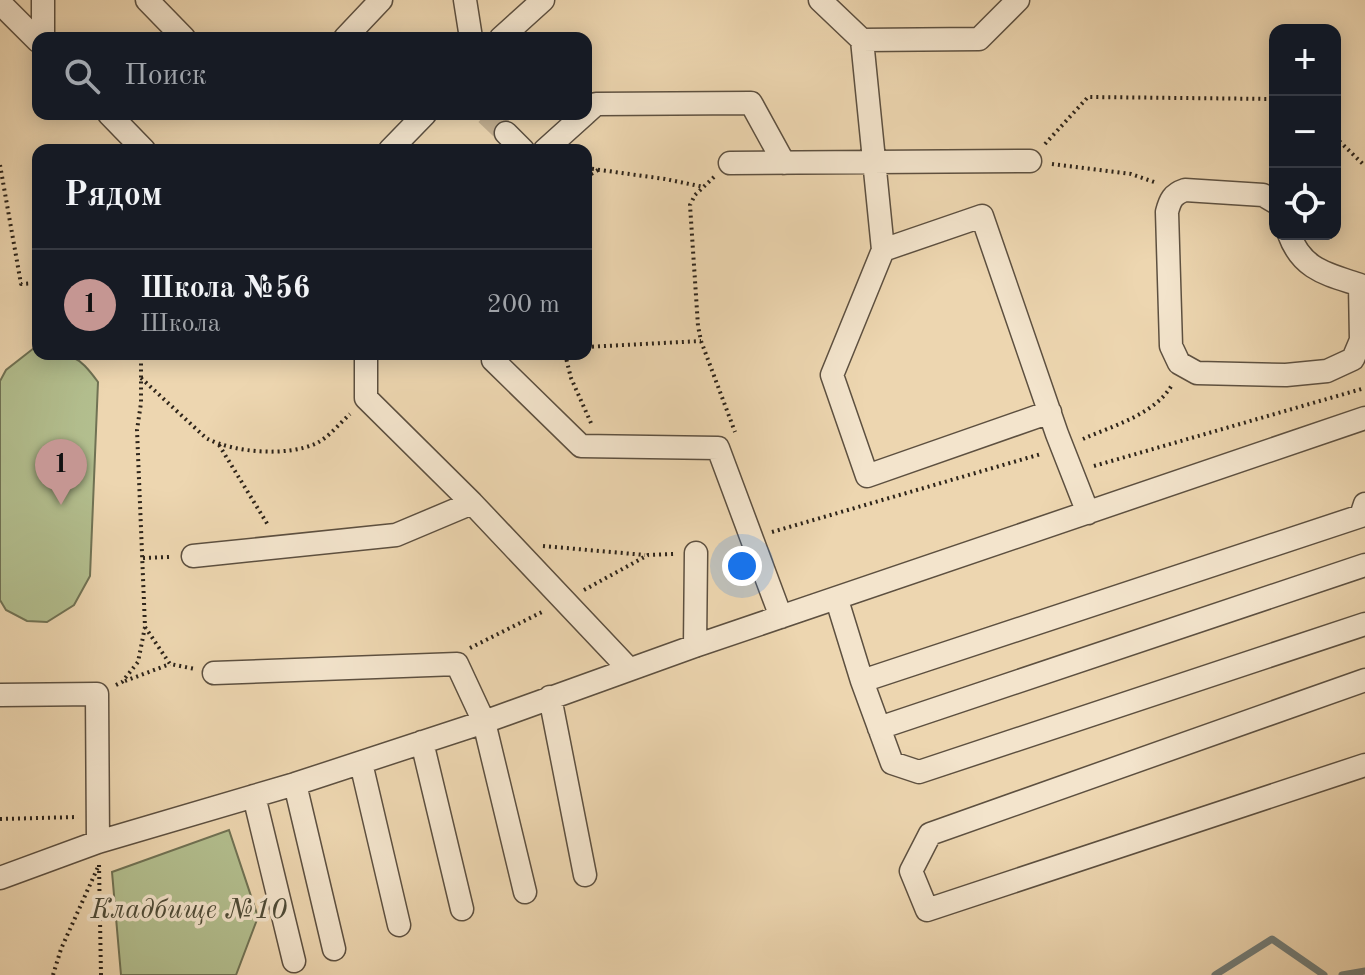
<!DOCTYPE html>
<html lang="ru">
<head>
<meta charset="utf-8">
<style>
  :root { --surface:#171b24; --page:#20242c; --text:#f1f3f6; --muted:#9ea1a6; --line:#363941; --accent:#c59692 }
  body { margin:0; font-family:"Old Standard TT",serif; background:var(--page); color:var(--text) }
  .controls { position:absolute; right:24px; top:24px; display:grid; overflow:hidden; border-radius:16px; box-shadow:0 4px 20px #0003 }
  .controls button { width:72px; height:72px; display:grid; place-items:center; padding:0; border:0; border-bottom:2px solid var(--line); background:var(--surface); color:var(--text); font:40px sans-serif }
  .you { position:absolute; left:742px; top:566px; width:28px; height:28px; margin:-20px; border:6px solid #fff; border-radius:50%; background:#1a73e8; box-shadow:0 0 0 12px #1a73e833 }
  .badge { display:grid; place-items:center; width:52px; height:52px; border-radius:50%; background:var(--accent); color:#111; font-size:26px; font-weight:700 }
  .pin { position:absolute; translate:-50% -66px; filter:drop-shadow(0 2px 4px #0008) }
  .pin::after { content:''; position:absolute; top:42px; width:28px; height:24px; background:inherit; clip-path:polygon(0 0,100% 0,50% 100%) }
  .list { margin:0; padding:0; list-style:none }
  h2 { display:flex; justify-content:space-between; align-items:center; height:104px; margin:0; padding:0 32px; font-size:34px }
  h2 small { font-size:26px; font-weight:400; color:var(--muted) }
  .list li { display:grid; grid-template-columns:52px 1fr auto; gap:24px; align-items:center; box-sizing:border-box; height:112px; padding:0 32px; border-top:2px solid var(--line) }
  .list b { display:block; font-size:30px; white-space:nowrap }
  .list p { margin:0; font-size:26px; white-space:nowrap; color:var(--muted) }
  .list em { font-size:26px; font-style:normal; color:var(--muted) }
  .icon { flex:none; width:44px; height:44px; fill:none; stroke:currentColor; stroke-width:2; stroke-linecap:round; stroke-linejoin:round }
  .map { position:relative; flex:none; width:1365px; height:975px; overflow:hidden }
  .search { position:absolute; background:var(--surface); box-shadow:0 4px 20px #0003; left:32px; top:32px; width:560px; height:88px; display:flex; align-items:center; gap:20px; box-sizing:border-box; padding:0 28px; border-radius:16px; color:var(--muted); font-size:30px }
  .panel { position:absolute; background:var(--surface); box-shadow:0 4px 20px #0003; left:32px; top:144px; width:560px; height:216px; border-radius:16px }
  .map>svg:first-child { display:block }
  .green { fill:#b3bf8f; stroke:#707254; stroke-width:2 }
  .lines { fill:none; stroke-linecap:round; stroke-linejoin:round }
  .stream { stroke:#717c78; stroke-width:7 }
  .minor-tunnel { stroke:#c7b292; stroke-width:22; stroke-dasharray:22 11; stroke-linecap:butt }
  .minor-casing { stroke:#5d5040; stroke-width:25 }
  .path { stroke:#2d241a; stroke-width:4; stroke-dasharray:2 4; stroke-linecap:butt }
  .minor { stroke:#f3e4cc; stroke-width:22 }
  .labels { text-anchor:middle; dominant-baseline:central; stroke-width:7; stroke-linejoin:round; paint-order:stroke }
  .park-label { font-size:28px; font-style:italic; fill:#4e4b37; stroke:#f3e4cc }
</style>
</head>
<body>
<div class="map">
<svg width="1365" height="975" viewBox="0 0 1365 975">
  <rect width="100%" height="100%" fill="#edd6b0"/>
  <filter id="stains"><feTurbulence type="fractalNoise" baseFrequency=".0025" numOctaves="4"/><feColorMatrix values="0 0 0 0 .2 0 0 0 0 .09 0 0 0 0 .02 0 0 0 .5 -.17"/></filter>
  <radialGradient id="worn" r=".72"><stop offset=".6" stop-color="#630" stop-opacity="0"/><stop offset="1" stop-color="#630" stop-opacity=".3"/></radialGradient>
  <!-- green -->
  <path class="green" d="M34,348L38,349V354C73,354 77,354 98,382L90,576L74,605L47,622L27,621L6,610L0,600V381L6,370Z
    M229,830L258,917L236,975H121L112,872Z"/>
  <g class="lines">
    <!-- stream -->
    <path class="stream" d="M1215,975L1272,939L1324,975
      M1342,975L1365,971"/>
    <!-- minor-tunnel -->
    <path class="minor-tunnel" d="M486,114L506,133"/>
    <defs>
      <path id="minor" d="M43,0V38
        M147,0L184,38
        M465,0L471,38
        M820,0L862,40L979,39L1018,0
        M0,3L38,41
        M345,38L381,0
        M501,38L543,0
        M862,40L883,250L832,375L867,476L1050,412
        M586,113L596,104L751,103L784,163
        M109,114L144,150
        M506,133L523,150
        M390,150L425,114
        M545,150L585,114
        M730,163L1030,161
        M1275,202L1263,195L1185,190C1173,194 1170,200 1167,212L1171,346L1179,363L1197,373L1286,375L1327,371L1353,359L1361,340L1360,285C1327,274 1302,270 1289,234
        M883,250L982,216L1057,434L1088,513
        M366,354V398L472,503L629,669
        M493,354V360L581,446L718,448L781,617
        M193,556L396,535L472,503
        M837,600L862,681L892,763L919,772L1365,624
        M695,646L696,553
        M214,673L457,664L484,722L525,892
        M1365,680L930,834L911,871L927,910L1365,765
        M862,681L1361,516L1365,504
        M0,695L97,694L98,842
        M550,697L585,875
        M879,728L1365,565
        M422,742L462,909
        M361,763L399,925
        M295,784L334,949
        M254,796L294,961
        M0,878L98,842L295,784L484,722L695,646L1365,418"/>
    </defs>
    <!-- minor casing -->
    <use href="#minor" class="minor-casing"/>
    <!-- path -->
    <path class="path" d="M1335,137L1365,166
      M1045,144L1088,97L1275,99
      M1052,164L1131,174L1157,183
      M0,165L21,284L38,283
      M586,168L665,179L704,187
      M586,177L598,170
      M714,177L695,195L690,205L698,326L701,341L735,432
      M586,347L701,341
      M565,354L571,378L591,423
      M141,378L206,438C234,453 288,457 317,443C329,437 340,423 350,414
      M1083,439C1114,425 1154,415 1172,385
      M219,445L268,525
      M1094,466L1365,388
      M772,532L1041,454
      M543,546L645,555
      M143,558L170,557
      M584,590L648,555L674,554
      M145,627L170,664L195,669
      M470,648L544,611
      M125,681L170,664
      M116,685L122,682L138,662L145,627L137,430L141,403V354
      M0,819L78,817
      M99,865L101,975
      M53,975L61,949L98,867"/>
    <!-- minor -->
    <use href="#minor" class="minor"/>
  </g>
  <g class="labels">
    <!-- park labels -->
    <g class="park-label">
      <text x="189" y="911">Кладбище №10</text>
    </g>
  </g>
  <rect width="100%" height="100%" filter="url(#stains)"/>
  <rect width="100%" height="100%" fill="url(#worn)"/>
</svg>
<div class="controls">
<button>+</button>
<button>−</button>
<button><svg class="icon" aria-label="locate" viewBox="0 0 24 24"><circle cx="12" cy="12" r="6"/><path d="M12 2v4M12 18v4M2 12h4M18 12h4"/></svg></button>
</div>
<div class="you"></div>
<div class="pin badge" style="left:61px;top:505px">1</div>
<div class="search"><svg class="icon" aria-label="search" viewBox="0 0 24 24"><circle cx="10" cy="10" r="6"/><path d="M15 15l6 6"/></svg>Поиск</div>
<section class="panel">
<h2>Рядом<small></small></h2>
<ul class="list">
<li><span class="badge">1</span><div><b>Школа №56</b><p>Школа</p></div><em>200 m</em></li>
</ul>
</section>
</div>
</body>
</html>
